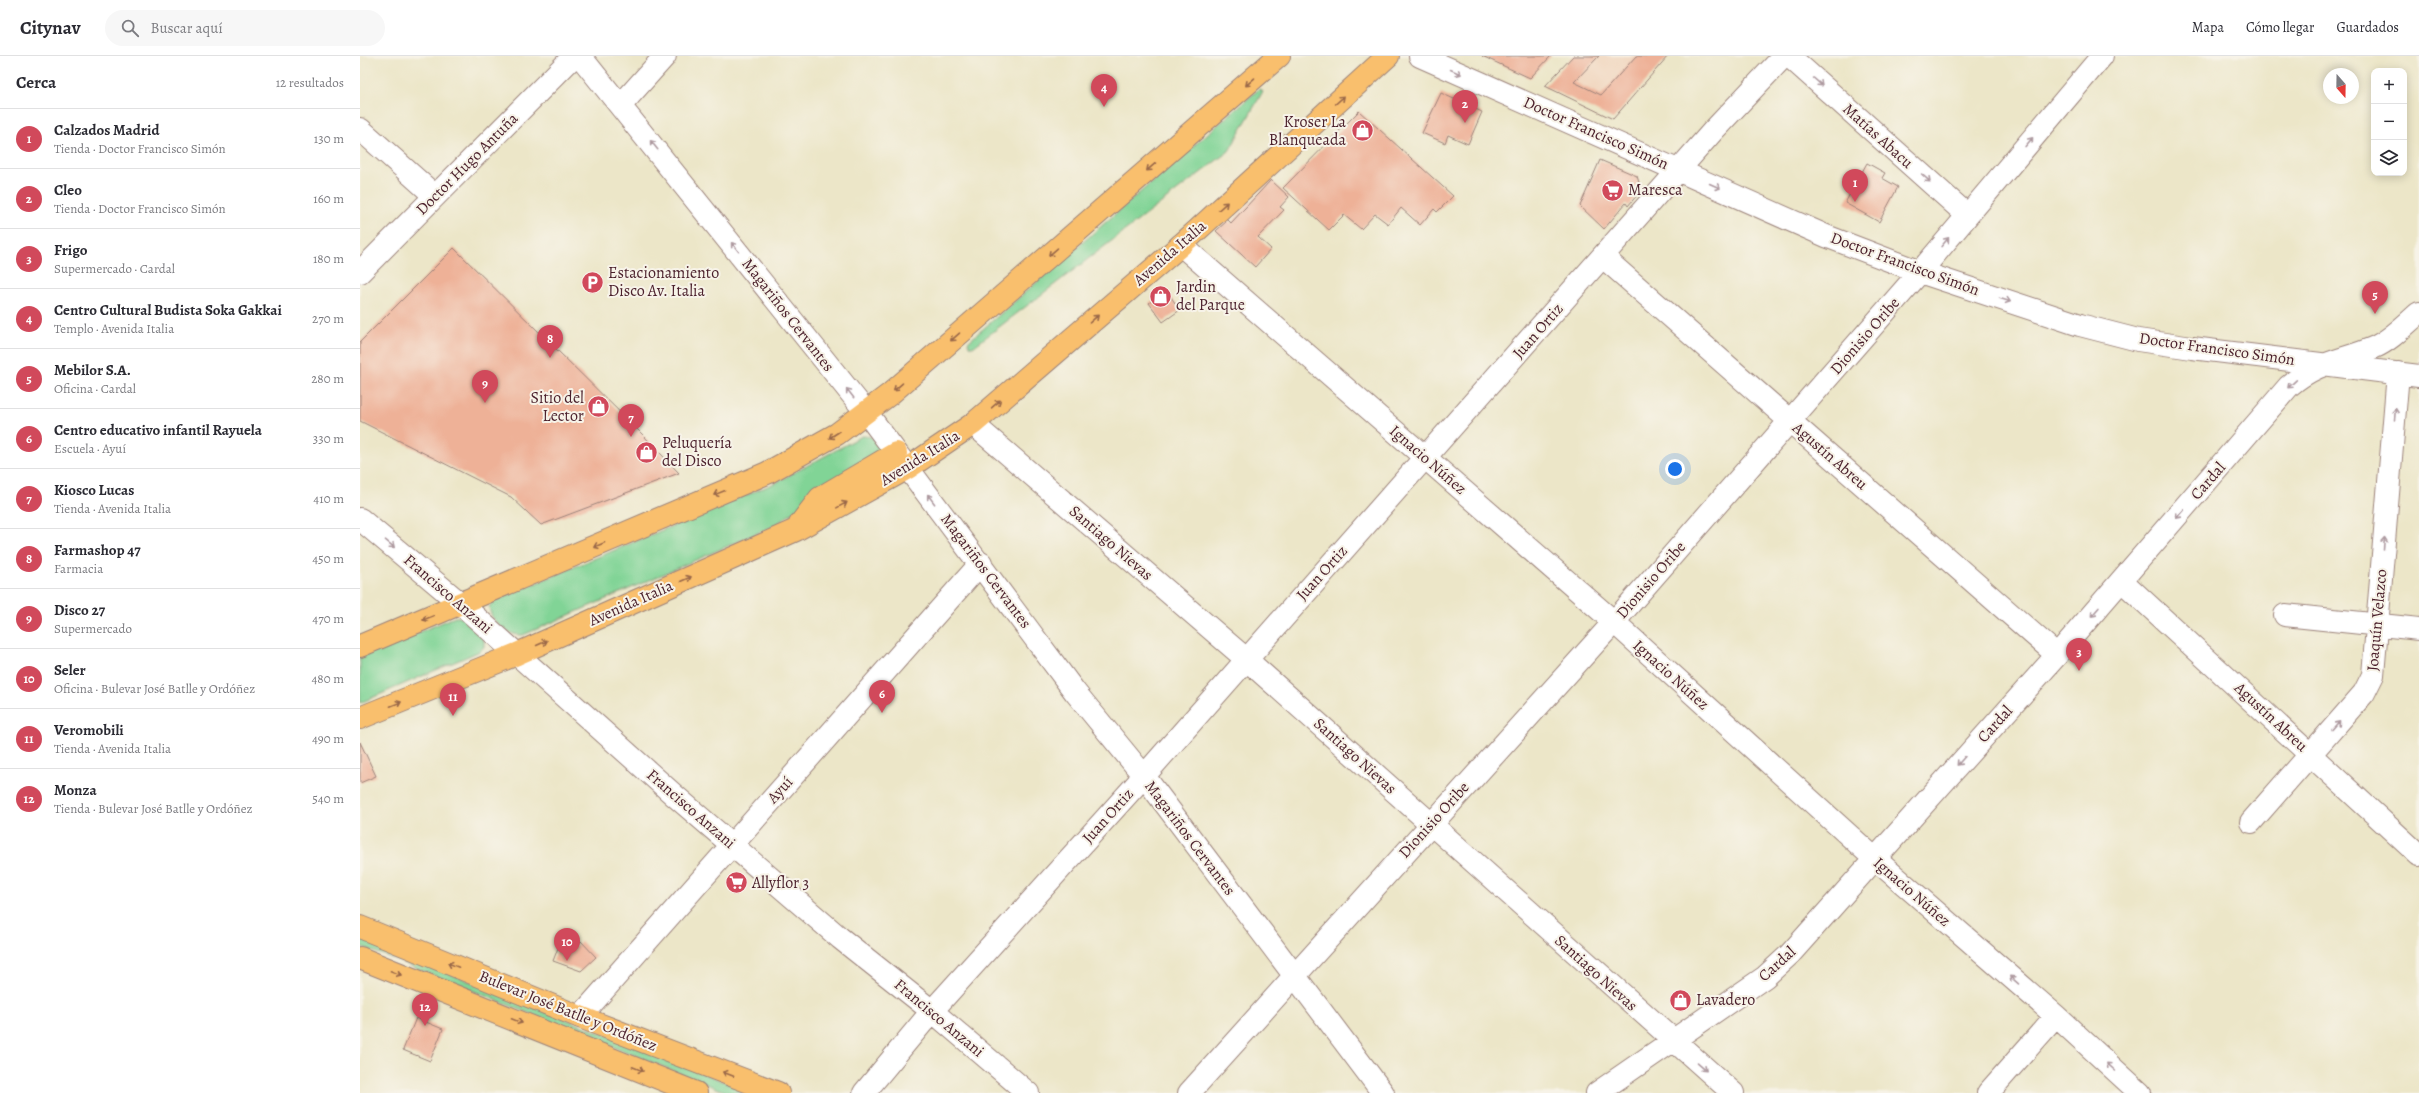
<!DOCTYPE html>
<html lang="es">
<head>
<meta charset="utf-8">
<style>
  :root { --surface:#fff; --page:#f7f7f7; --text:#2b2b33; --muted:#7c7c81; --line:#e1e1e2; --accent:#d1495b }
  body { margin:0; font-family:Alegreya,serif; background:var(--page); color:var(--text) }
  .controls { position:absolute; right:12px; top:12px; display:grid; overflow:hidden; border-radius:8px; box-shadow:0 2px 10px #0003 }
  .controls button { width:36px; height:36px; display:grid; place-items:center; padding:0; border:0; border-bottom:1px solid var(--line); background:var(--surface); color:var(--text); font:20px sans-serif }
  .compass { position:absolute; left:1963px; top:12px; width:36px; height:36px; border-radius:50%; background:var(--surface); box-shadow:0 2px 10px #0003; rotate:160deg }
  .you { position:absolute; left:1315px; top:413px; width:14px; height:14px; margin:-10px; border:3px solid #fff; border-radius:50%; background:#1a73e8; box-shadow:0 0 0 6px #1a73e833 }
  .badge { display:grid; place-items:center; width:26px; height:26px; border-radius:50%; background:var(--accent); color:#fff; font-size:13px; font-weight:700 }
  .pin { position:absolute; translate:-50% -33px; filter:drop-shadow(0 1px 2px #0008) }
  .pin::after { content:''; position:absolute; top:21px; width:14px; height:12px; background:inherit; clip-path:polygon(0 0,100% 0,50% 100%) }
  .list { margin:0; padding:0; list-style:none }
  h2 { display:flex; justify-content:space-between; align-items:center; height:52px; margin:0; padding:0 16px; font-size:17px }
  h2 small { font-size:13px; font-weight:400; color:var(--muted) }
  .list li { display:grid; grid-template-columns:26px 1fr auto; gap:12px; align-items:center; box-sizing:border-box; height:60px; padding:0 16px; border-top:1px solid var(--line) }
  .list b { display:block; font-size:15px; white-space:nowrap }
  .list p { margin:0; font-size:13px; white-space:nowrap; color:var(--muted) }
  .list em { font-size:13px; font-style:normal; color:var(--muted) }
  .icon { flex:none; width:22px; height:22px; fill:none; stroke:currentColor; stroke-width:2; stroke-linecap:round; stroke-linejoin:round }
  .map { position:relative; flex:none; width:2059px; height:1037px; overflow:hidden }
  header { display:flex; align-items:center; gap:24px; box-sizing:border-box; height:56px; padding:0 20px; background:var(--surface); border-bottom:1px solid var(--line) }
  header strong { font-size:19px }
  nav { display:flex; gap:22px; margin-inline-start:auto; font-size:14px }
  .search { width:280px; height:36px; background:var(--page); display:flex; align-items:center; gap:10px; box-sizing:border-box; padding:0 14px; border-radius:22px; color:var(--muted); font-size:15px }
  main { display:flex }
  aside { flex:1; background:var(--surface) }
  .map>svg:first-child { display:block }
  .built { fill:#f1d5bd }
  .green { fill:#81d496; stroke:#667a60 }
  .building { fill:#eeb197 }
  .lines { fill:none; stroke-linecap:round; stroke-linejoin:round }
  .minor-casing { stroke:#9b827a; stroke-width:24 }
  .major-casing { stroke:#9b827a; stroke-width:24 }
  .minor { stroke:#fff; stroke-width:22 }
  .major { stroke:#f9bf6d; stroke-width:22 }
  .oneway { stroke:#ae9aa0 }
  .oneway2 { stroke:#996749 }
  .labels { text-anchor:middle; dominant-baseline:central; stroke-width:4; stroke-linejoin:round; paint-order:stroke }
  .poi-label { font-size:16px; fill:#4a1f2b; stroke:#f7f3e8; text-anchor:start }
  .street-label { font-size:16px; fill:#4a1f2b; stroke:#f7f3e8 }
</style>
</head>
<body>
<header>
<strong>Citynav</strong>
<div class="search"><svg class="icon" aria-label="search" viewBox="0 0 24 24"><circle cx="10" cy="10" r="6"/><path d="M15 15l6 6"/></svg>Buscar aquí</div>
<nav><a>Mapa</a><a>Cómo llegar</a><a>Guardados</a></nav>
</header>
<main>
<aside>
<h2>Cerca<small>12 resultados</small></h2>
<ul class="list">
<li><span class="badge">1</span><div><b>Calzados Madrid</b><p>Tienda · Doctor Francisco Simón</p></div><em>130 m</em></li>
<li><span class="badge">2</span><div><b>Cleo</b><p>Tienda · Doctor Francisco Simón</p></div><em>160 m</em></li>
<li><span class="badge">3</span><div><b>Frigo</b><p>Supermercado · Cardal</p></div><em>180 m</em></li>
<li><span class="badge">4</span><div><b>Centro Cultural Budista Soka Gakkai</b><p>Templo · Avenida Italia</p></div><em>270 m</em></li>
<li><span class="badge">5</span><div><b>Mebilor S.A.</b><p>Oficina · Cardal</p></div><em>280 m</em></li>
<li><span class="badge">6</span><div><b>Centro educativo infantil Rayuela</b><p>Escuela · Ayuí</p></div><em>330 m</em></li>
<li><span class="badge">7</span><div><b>Kiosco Lucas</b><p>Tienda · Avenida Italia</p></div><em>410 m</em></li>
<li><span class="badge">8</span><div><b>Farmashop 47</b><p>Farmacia</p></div><em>450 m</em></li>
<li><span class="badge">9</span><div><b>Disco 27</b><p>Supermercado</p></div><em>470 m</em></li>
<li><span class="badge">10</span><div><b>Seler</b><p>Oficina · Bulevar José Batlle y Ordóñez</p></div><em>480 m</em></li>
<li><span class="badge">11</span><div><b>Veromobili</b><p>Tienda · Avenida Italia</p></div><em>490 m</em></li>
<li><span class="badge">12</span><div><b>Monza</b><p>Tienda · Bulevar José Batlle y Ordóñez</p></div><em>540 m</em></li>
</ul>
</aside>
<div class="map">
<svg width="2059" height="1037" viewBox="0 0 2059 1037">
  <rect width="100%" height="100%" fill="#f7f3e8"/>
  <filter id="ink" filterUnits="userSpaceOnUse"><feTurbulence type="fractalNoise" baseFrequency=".025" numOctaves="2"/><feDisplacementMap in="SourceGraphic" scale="8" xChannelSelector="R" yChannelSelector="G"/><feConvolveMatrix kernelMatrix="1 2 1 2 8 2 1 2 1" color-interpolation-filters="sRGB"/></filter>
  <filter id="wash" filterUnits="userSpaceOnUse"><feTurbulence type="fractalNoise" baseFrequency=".012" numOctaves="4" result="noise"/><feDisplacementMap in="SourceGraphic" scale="16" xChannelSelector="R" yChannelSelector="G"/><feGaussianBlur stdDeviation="0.9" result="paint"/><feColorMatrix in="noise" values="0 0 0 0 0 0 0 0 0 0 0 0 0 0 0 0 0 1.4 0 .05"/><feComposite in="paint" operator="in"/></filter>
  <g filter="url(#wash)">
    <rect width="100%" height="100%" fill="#ece6c8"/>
    <!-- built -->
    <path class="built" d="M1213,0H1308L1253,63L1185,30Z"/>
    <!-- green -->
    <path class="green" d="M899,33L903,35L869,95L613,291L609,290L608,286Z
      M502,380L512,381L521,394L414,470L163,579C147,580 131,566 129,551L133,545L415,427Z
      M95,561H100L124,581V591L120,595L0,647V601Z
      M0,882L393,1037H369L0,890Z"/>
    <g id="blocks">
      <!-- building -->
      <path class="building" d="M1122,0H1191L1170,22Z
        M1213,0H1239L1214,26L1241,39L1276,0H1308L1253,63L1185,30Z
        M1081,37L1122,56L1108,88L1088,79L1085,87L1062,77Z
        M999,55L1093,140L1077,156L1074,153L1060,169L1041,152L1028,168L1015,158L1001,173L984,159L969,174L923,132Z
        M1240,104L1277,120L1280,130L1278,138L1268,150L1266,147L1244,173L1220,150Z
        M1507,107L1525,117L1522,122L1538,131L1519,166L1485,147Z
        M911,124L929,141L920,151L924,154L898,181L911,193L895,211L856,175L868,164L871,167Z
        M94,192L283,379L319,417L181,469L151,441L0,365V286Z
        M806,234L820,254L803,266L789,247Z
        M0,686L16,720L0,727Z
        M201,884L216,890L221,885L236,901L221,915L193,905Z
        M56,962L83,973L70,1005L43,994Z"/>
    </g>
  </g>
  <g filter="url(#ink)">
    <use href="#blocks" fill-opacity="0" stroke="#9b827a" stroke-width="1"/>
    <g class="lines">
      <defs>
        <path id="minor" d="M220,0L506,356L715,636L784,720L1023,1037
          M1060,0L1466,180L1560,216L1720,269L1778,284L1832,292L2059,320
          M1429,0L1607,159
          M261,49L305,0
          M0,73L75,140
          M821,189L1254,566L1515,803L1696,960L1780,1037
          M1243,201L1697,599
          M0,216L214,0
          M613,368L886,603L1373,1037
          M0,463L101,548L314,739L480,882L572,955L668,1037
          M1762,525L2059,799
          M1925,559L2059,573
          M1891,766L2004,637L2013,619L2038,317
          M220,961L621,507
          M504,1037L572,955L784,720L1353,75L1424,0
          M829,1037L1254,566L1560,216L1742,0
          M1237,1037L1405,921L1430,898L1697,599L1929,330C1958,305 1983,305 2015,291C2031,284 2046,268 2059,257
          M1628,1037L1696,960"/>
        <path id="major" d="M440,468L460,442L536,397
          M0,590L407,417L477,378L530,338L919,0
          M0,662L157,598L436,474L548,412L613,368L821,189L1028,0
          M0,871L220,961L418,1037
          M0,902L336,1037"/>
      </defs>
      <!-- minor casing -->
      <use href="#minor" class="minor-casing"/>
      <!-- major casing -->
      <use href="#major" class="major-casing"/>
      <!-- minor -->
      <use href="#minor" class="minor"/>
      <!-- major -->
      <use href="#major" class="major"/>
    </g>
    <!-- one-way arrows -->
    <defs><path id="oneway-shaft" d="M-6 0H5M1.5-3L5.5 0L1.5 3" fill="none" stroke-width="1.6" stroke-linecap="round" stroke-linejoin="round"/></defs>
    <g class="oneway">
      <use href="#oneway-shaft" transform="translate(1096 16) rotate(24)"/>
      <use href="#oneway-shaft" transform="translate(1458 26) rotate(42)"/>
      <use href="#oneway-shaft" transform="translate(1669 86) rotate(-50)"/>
      <use href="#oneway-shaft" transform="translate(294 89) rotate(-129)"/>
      <use href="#oneway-shaft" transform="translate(1566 122) rotate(42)"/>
      <use href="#oneway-shaft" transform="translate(1355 130) rotate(24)"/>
      <use href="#oneway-shaft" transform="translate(1585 186) rotate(-50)"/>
      <use href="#oneway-shaft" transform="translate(375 191) rotate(-129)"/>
      <use href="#oneway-shaft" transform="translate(1645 244) rotate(18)"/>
      <use href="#oneway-shaft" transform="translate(1932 328) rotate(137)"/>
      <use href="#oneway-shaft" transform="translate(490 337) rotate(-128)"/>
      <use href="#oneway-shaft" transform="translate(2035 358) rotate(-85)"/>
      <use href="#oneway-shaft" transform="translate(571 443) rotate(-127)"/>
      <use href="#oneway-shaft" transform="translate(1820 458) rotate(131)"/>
      <use href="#oneway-shaft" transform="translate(2024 487) rotate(-85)"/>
      <use href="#oneway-shaft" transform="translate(30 488) rotate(40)"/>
      <use href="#oneway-shaft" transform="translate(1735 556) rotate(131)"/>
      <use href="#oneway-shaft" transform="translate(1976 669) rotate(-49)"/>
      <use href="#oneway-shaft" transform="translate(1601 705) rotate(132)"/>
      <use href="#oneway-shaft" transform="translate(1654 924) rotate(-139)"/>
      <use href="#oneway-shaft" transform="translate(1342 1011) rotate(41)"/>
      <use href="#oneway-shaft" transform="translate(1751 1011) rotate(-138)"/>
    </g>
    <g class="oneway2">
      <use href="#oneway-shaft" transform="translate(890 26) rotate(139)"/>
      <use href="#oneway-shaft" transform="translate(980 44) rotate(-42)"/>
      <use href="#oneway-shaft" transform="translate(791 111) rotate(139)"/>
      <use href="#oneway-shaft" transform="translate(863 150) rotate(-42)"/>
      <use href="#oneway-shaft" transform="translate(693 196) rotate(139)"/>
      <use href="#oneway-shaft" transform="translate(734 263) rotate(-41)"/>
      <use href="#oneway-shaft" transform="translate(595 281) rotate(139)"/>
      <use href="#oneway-shaft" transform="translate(538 331) rotate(139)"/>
      <use href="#oneway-shaft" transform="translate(636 348) rotate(-41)"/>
      <use href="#oneway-shaft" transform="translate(474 379) rotate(147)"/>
      <use href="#oneway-shaft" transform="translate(359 437) rotate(158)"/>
      <use href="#oneway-shaft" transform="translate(482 449) rotate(-29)"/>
      <use href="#oneway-shaft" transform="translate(239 489) rotate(157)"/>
      <use href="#oneway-shaft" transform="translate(326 523) rotate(-24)"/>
      <use href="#oneway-shaft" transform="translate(68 562) rotate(158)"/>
      <use href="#oneway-shaft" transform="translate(182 587) rotate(-24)"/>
      <use href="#oneway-shaft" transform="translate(36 648) rotate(-22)"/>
      <use href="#oneway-shaft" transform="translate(93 909) rotate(-158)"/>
      <use href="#oneway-shaft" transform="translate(36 917) rotate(22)"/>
      <use href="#oneway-shaft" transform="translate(157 965) rotate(22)"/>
      <use href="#oneway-shaft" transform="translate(278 1013) rotate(22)"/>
      <use href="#oneway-shaft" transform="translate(368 1018) rotate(-159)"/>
    </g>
  </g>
  <!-- icons -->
  <defs>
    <symbol id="shop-disc" viewBox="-11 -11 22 22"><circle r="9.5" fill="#d1495b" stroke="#f7f3e8"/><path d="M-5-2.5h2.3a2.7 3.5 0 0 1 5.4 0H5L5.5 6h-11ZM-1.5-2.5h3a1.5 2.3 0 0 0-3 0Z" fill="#fff"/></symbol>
    <symbol id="supermarket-disc" viewBox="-11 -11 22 22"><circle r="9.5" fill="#d1495b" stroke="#f7f3e8"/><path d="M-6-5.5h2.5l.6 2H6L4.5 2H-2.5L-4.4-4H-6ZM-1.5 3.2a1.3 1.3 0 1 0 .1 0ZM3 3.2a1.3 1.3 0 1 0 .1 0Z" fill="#fff"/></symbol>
    <symbol id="parking-disc" viewBox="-11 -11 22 22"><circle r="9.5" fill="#d1495b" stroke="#f7f3e8"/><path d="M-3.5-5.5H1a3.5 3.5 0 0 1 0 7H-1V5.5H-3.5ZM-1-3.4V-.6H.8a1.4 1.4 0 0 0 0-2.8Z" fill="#fff"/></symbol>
  </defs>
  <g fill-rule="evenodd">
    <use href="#shop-disc" x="990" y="62" width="25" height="25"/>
    <use href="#supermarket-disc" x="1240" y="122" width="25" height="25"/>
    <use href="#parking-disc" x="220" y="214" width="25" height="25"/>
    <use href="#shop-disc" x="788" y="228" width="25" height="25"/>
    <use href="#shop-disc" x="226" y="338" width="25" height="25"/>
    <use href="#shop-disc" x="274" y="384" width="25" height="25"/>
    <use href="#supermarket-disc" x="364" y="814" width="25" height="25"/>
    <use href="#shop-disc" x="1308" y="932" width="25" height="25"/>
  </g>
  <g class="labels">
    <!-- poi labels -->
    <g class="poi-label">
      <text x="986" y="66" text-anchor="end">Kroser La<tspan x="986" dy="18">Blanqueada</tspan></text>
      <text x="1268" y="134">Maresca</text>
      <text x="248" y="217">Estacionamiento<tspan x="248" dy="18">Disco Av. Italia</tspan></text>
      <text x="816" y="231">Jardin<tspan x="816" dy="18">del Parque</tspan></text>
      <text x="224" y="342" text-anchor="end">Sitio del<tspan x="224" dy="18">Lector</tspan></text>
      <text x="302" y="387">Peluquería<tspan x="302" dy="18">del Disco</tspan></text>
      <text x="392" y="827">Allyflor 3</text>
      <text x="1336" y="944">Lavadero</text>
    </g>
    <!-- street labels -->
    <g class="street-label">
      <text transform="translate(1236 77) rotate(24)">Doctor Francisco Simón</text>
      <text transform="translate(1518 80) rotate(42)">Matías Abacu</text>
      <text transform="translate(107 108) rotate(-45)">Doctor Hugo Antuña</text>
      <text transform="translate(810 197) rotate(-41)">Avenida Italia</text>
      <text transform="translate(1545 208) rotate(20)">Doctor Francisco Simón</text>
      <text transform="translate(428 259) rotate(52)">Magariños Cervantes</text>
      <text transform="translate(1178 275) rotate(-49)">Juan Ortiz</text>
      <text transform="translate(1505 280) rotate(-49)">Dionisio Oribe</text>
      <text transform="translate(1857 293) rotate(8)">Doctor Francisco Simón</text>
      <text transform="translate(1470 400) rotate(41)">Agustín Abreu</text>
      <text transform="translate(560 402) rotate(-32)">Avenida Italia</text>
      <text transform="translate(1068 404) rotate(41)">Ignacio Núñez</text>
      <text transform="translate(1848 425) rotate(-49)">Cardal</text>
      <text transform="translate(751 487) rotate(41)">Santiago Nievas</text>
      <text transform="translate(626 515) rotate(53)">Magariños Cervantes</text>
      <text transform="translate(962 517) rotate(-48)">Juan Ortiz</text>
      <text transform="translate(1291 524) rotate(-49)">Dionisio Oribe</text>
      <text transform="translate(88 538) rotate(41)">Francisco Anzani</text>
      <text transform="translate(271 547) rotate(-24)">Avenida Italia</text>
      <text transform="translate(2017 564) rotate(-85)">Joaquín Velazco</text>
      <text transform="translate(1311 619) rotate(42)">Ignacio Núñez</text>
      <text transform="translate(1911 661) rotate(43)">Agustín Abreu</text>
      <text transform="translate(1635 668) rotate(-48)">Cardal</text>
      <text transform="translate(995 700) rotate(42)">Santiago Nievas</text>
      <text transform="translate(420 734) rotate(-48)">Ayuí</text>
      <text transform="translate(331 753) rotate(41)">Francisco Anzani</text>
      <text transform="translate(748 760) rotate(-48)">Juan Ortiz</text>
      <text transform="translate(1074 764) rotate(-48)">Dionisio Oribe</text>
      <text transform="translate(830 782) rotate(53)">Magariños Cervantes</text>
      <text transform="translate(1552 836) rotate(41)">Ignacio Núñez</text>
      <text transform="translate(1417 908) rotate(-42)">Cardal</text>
      <text transform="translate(1236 917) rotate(42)">Santiago Nievas</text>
      <text transform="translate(208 955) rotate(22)">Bulevar José Batlle y Ordóñez</text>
      <text transform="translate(579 962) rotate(40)">Francisco Anzani</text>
    </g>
  </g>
</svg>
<div class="controls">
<button>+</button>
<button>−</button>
<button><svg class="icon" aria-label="layers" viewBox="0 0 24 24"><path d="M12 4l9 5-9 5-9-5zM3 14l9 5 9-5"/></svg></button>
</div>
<svg class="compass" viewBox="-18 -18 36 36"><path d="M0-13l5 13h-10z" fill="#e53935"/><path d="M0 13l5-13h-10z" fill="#7c7c81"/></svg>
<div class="you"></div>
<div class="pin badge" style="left:1495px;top:146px">1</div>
<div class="pin badge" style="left:1105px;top:67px">2</div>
<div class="pin badge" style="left:1719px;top:615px">3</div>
<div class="pin badge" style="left:744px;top:51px">4</div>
<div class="pin badge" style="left:2015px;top:258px">5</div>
<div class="pin badge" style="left:522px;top:657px">6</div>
<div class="pin badge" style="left:271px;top:381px">7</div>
<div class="pin badge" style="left:190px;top:302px">8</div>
<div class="pin badge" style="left:125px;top:347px">9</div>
<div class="pin badge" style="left:207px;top:905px">10</div>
<div class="pin badge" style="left:93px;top:660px">11</div>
<div class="pin badge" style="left:65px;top:970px">12</div>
</div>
</main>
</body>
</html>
